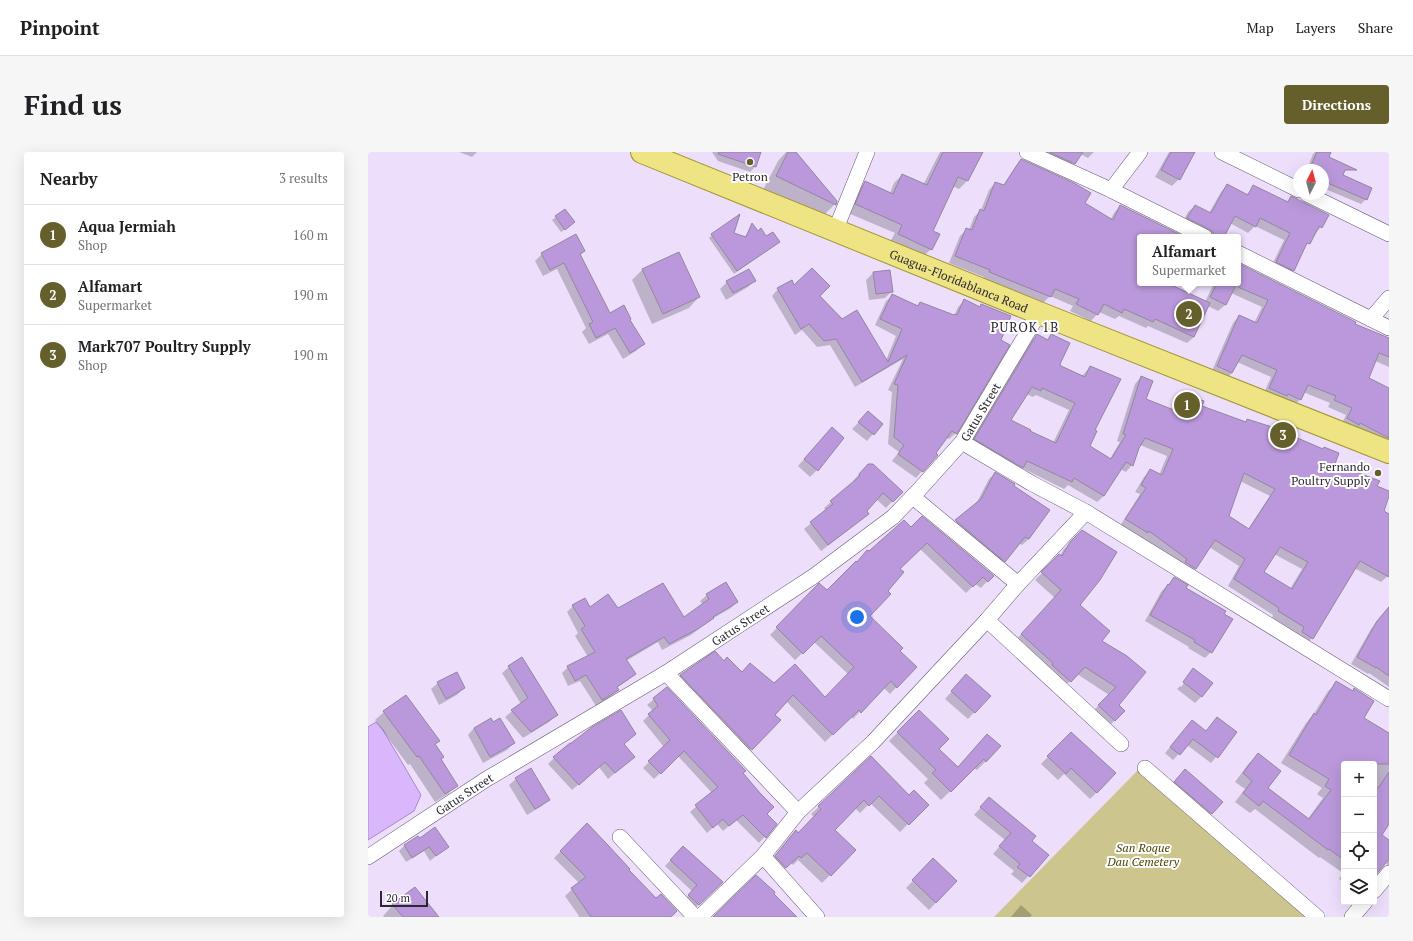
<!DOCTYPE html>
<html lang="en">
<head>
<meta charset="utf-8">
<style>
  :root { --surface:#fff; --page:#f6f6f6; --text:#202124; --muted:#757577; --line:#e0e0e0; --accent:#655f2c }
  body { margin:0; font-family:"PT Serif",serif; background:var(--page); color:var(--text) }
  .controls { position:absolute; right:12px; bottom:12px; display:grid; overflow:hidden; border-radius:4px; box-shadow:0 4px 16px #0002 }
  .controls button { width:36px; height:36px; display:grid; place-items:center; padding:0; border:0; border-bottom:1px solid var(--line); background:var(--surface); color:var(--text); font:20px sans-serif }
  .compass { position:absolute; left:925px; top:12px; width:36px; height:36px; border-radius:50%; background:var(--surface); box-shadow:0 4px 16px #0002; rotate:6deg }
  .scale { position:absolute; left:12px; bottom:10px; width:48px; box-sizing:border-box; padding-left:4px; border:2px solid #2c2731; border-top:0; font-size:11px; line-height:14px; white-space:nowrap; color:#2c2731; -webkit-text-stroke:3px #fff; paint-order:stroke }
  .you { position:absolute; left:489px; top:465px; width:14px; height:14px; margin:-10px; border:3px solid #fff; border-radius:50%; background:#1a73e8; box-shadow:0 0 0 6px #1a73e833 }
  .badge { display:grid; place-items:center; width:26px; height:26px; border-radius:50%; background:var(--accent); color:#fff; font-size:13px; font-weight:700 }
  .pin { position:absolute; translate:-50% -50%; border:2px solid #fff; box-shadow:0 1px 4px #0006 }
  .popup { position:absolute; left:769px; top:82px; width:104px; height:52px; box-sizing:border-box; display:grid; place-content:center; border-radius:4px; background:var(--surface); filter:drop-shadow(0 1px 3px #0005); font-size:13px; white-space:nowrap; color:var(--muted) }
  .popup b { font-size:15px; color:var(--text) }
  .popup::after { content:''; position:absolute; left:50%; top:100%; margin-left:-8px; border:8px solid transparent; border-top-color:var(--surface) }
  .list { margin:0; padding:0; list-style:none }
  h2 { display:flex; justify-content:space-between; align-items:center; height:52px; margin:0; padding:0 16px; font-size:17px }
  h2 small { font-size:13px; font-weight:400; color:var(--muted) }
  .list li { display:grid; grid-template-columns:26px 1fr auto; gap:12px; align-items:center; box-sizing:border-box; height:60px; padding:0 16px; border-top:1px solid var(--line) }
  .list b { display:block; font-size:15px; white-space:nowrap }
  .list p { margin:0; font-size:13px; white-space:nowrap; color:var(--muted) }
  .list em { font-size:13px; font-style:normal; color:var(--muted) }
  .icon { flex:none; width:22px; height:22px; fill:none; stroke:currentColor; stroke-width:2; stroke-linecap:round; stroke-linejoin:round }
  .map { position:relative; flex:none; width:1021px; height:765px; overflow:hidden; border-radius:4px }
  header { display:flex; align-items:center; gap:24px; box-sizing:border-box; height:56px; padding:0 20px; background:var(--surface); border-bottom:1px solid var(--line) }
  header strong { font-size:19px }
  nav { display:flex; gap:22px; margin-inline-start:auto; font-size:14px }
  .intro { display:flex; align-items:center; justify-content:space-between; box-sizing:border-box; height:96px; padding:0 24px }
  h1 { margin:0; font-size:28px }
  .button { padding:10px 18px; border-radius:4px; background:var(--accent); color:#fff; font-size:14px; font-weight:700 }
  main { display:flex; gap:24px; padding:0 24px }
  aside { flex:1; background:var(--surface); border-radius:4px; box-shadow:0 4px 16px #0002 }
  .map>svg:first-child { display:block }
  .green { fill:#ccc68e }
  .water { fill:#dab7fc; stroke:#a68cbf }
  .shadow { fill:#0003; fill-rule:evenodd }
  .building { fill:#ba98db; stroke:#9286a0; fill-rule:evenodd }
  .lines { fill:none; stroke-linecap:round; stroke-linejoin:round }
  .street-casing { stroke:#655971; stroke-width:16 }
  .primary-casing { stroke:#a39630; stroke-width:24 }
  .street { stroke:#fff; stroke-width:15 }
  .primary { stroke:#eee483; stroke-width:22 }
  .poi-dot { fill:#655f2c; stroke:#fff; stroke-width:1.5 }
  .labels { text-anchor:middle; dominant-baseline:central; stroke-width:4; stroke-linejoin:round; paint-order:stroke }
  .poi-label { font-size:12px; fill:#2c2731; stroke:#fff }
  .street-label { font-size:12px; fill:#2c2731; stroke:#fff }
  .park-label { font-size:12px; font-style:italic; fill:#4c4604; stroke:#fff }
  .neighbourhood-label { font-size:13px; letter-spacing:1px; fill:#2c2731; stroke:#fff }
</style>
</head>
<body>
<header>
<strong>Pinpoint</strong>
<nav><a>Map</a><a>Layers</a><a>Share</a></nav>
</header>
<div class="intro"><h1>Find us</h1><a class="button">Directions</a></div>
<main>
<aside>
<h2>Nearby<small>3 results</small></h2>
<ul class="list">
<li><span class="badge">1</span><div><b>Aqua Jermiah</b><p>Shop</p></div><em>160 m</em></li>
<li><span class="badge">2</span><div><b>Alfamart</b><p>Supermarket</p></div><em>190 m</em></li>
<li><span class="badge">3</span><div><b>Mark707 Poultry Supply</b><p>Shop</p></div><em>190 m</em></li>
</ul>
</aside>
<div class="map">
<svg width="1021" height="765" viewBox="0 0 1021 765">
  <rect width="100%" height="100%" fill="#eddffc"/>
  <!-- green -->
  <path class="green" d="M772,616L943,765H626Z"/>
  <!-- water -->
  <path class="water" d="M8,570L15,578L53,643L46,659L0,688V575Z"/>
  <!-- shadow -->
  <path class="shadow" d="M91,0H109L104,5Z
    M344,0H392L387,15L382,20L350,9Z
    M418,0H427L467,52L453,66L395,38L410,9Z
    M572,0H613L599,29L591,37L584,34L564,79L563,97L555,105L522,90L527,81L480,61L489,39L497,31L522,41L526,31L534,23L555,33Z
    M659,0H726L720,6L712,2L699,18Z
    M801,0H818L811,27L804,34L787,25Z
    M947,0H955L973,23L998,47L993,52L955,36V18H939L945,2Z
    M654,8L715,52L743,67L746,61L752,54L816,85H772V131H803L802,133L837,150L846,131H870V112L986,172L1021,187V215L1007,209L1000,226L1021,237V294L973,273L978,263L960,255L962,251L935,240L932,247L926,254L895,243L903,225L869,210L864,221L857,228L843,221L865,171L871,164L886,171L894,155L863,141L857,153L850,159L840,154L826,185L819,191L780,174L778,176L751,164L747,167L731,160L723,169L702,159L705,154L682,144L675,151L615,127L616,125L581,111L592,84L599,77L601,78L606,65L613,58L621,38L627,31L635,34L647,15Z
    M859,33L878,43L886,35L918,51L923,45L953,75L935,97L925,118L918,125L902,117L916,88L887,74L880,81L862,71L855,85H836L813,73L820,60L827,54L841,61L853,40Z
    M197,58L203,73L193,80L184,68Z
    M384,73L389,80L410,90L366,122L341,86L344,83L365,81L376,86Z
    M208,83L216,99L212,104L241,162L261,168L275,192L268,199L255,207L240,182L221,192L214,180L218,176L189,117L175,124L167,109L174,102Z
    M311,101L331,145L321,156L284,172L264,128L274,118Z
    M505,121L524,139L517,146L501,148L498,128Z
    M386,129L380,135L358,148L352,137L359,130Z
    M426,134L451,144L518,208L528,184L507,173L518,149L525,143L549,154L552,151L586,164L590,155L597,148L611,155L613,153L588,281L581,287L578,286L554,319L548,326L524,309L531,300L520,292L524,240L520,238L535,207L487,235L462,193L449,195L434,178L427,183L404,144L410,137Z
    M669,183L678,188L684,183L692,214L714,224L722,215L726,279L720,294L742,307L752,290L749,289L767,232L773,225L777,248L807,260L808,257L815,250L817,251L822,246L833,254L877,271L879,268L954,298L956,296L965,313L1008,335L1021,340L1014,359L1021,363V421L1020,424L1013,430L986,416L944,486L938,493L904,466L905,463L860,434L871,414L841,395L827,417L820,423L752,374L772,342L767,340L776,325L783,318L791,323L799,304L772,293L764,313L758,320L752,317L736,344L729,350L700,333L696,337L654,316L648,322L600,294L662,190ZM658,242L665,245L668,243L701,258L685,291L661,280L642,269ZM872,329L902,344L880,377L860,364ZM906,402L934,417L922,437L894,420Z
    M494,267L505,282L499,289L484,277Z
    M464,276L449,318L442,325L430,314Z
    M493,320L533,340L518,356L508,347L497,359L500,362L493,368L453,399L436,377L458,359L456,356L486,330L485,329Z
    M627,321L645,334L661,387L654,393L651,391L630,415L582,375L608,352L621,327Z
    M543,377L624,424L613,436L607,432L598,441L552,397L530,417L500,464L530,499L547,515L522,542L515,535L485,567L483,565L457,590L418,549L405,563L411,568L376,604L306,530L313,523L355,510L374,521L406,532L457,546L480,522L446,490L427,508L402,483L451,433L459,440L499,399L501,401Z
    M714,379L710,453L733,489L758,505L750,553L756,559L739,576L723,561L741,543L709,522L694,537L646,490L687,446L667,428L684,411L692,404L695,398Z
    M806,426L816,436L843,500L837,506L820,496L821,495L777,469L793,440Z
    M339,443L369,450L363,456L342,468L323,483L294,498L290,490L258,509L266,522L260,528L248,536L250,538L243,544L228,554L212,529L200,534L194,521L200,515L220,505L207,484L210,481L199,460L205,454L222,456L250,458L315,467L335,453L332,449Z
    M1021,454V535L1001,521L1000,522L983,512L1003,477Z
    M141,515L188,563L181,570L155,586L137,565L153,552L134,521Z
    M821,524L834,544L827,551L809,537L812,534L813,535Z
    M592,530L621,544L600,567L577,547Z
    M70,531L96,536L89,543L71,553L63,537Z
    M969,531L994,566L1021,583V671L1012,683L1021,689V715L1018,711L1006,723V612H976V730L971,727L975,721L952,705L951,706L887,657L882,661L867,650L877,637L867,630L881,611L890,603L899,636L939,668L955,646L949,642L954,636L913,611L938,571L945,563L960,539Z
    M299,536L374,621L398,662L408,672L391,691L368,668L355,679L349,672L339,681L322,660L344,641L310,604L286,627L275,616L296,595L275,569L285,559L279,553Z
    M551,559L570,597L589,616L611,592L618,609L609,618L606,616L573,648L556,631L560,627L521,589Z
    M16,560L70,589L66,593L72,607L88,633L80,642L67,650L42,612L40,613L7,568Z
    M849,566L868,581L843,611L819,593L805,608L797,601L824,569L838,580Z
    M125,572L146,591L139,598L115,611L100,583L106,576Z
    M703,581L729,640L722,647L696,622L690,628L673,612Z
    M255,592L259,611L240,627L231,615L204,638L180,612L186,606Z
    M503,605L541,644L559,653L532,680L502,651L492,661L487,656L466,678L487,698L454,731L430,708L425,713L423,711L410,723L400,712L420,687L427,679L430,682L446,665L443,662Z
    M810,625L854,650L837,668L800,637Z
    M148,627L181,647L174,654L159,663L141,633Z
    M621,646L663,689L679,703L654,731L643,722L646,719L625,702L637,688L606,663Z
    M219,673L302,765H210L211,764L197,744L211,731L186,706Z
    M50,685L51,687L80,694L62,709L56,699L38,710L31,699L36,694Z
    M315,695L354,730L325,758L316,749L324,739L297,714Z
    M565,708L588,729L561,758L538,736Z
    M46,736L70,765H16L15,764L25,753Z
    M653,753L664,763L662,765H643Z"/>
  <!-- building -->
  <path class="building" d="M351,0H393L388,15L350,2Z
    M420,0H428L469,49L468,53L408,24Z
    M575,0H615L600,29L590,25L565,79L572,82L564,98L530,82L534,73L487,52L497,29L525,42L534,22L559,33Z
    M681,0H715L707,12Z
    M803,0H827L812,28L793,18Z
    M949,0H963L961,5L989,18H977L975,23L1004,36L999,48L955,29V18H941Z
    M653,7L706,31L723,41L717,51L745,68L752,53L817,85H772V131H799L842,151L826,185L787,167L785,170L756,157L754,161L736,152L730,163L708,152L711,147L687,137L683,145L621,120L622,118L587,104L598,76L604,78L612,57L616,59L627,30L636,33Z
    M859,32L880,43L885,33L920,50L923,44L961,63L954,76L951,74L942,92L939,91L926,119L908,110L922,81L892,66L888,75L867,64L856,85H846L845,80L841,77L819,66L827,53L843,61Z
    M197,57L207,70L197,78L187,64Z
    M372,62L366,81L378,85L384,71L390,79L393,76L398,84L405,80L412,90L369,119L343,82Z
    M208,82L217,99L212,102L242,161L256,153L263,167L262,168L277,192L262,201L247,176L228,186L221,172L225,170L196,111L182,118L173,101Z
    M311,100L332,145L295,162L274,117Z
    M870,111L988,170L987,172L1021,186V205L1011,201L1001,226L1021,236V286L992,271L991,273L979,266L984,256L966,248L968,244L940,233L933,248L920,242L919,244L901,236L909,218L874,203L864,221L849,214L871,163L889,171L900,148L870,135Z
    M444,116L462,134L452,144L474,167L489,158L520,210L534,177L512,167L524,142L550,154L552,150L586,163L587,162L589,163L596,147L612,155L613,152L643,164L633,188L642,193L589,282L584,279L568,301L570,303L555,320L530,302L536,293L526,285L530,233L526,232L539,203L494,230L468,187L456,189L441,172L433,177L409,136L424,128L426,133Z
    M381,117L388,129L365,141L358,129Z
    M522,118L525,140L508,142L505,120Z
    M849,131H869L858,153L842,145Z
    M669,182L680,188L683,182L702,191L692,212L693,214L717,225L722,214L753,227L727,278L729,279L722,294L743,307L758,283L755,282L773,224L785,229L778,247L811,260L814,249L820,251L821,244L836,249L834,254L878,270L879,267L904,275L955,297L956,295L971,301L967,312L1012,329L1009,334L1021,339V344L1016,359L1021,362V425L992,409L945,487L934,480L936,475L910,459L911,456L866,427L877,407L847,388L828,417L817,410L819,407L781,379L780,381L757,367L778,336L773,333L782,317L794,323L805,297L777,286L771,296L765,314L758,310L736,344L706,326L704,330L659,309L655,316L606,287ZM664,235L673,239L674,236L707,251L688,291L662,279L663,278L643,268ZM876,321L907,337L881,377L861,364ZM912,395L940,410L924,437L896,420Z
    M500,259L515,272L506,283L490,270Z
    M464,275L476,286L450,319L436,307Z
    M500,312H505L535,340L525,350L515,341L499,359L501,362L460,393L442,370L465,352L462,349L492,324L491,322Z
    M627,320L647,332L646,334L682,358L661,387L657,385L637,410L587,368L613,347Z
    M554,364L626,424L620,430L615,425L605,435L559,391L532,417L536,420L520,439L523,442L502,464L535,496L532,499L549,515L529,536L523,529L493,561L491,558L465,583L425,543L407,563L413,568L384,598L312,523L347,499L356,509L359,505L374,520L382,511L406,531L427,512L457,545L486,515L453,484L435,502L408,475L451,431L459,438L488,409L489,410L499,398L501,399L536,368L543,375Z
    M714,378L749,400L732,428L712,453L742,479L734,489L759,504L778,520L751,553L757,559L747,569L730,553L748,535L717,515L703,530L684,513L685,511L653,482L693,438L673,420L691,402L694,404L702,390Z
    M806,425L820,433L818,436L858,459L856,462L865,467L844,501L826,490L827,488L782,463L800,432L801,433Z
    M358,430L370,450L345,465L346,466L330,477L301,492L296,485L258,507L268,522L249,535L251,538L234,548L218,523L207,529L199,514L227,500L213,477L217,474L204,453L217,446L222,455L240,442L250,456L295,431L316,465L341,447L338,442Z
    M1021,455V524L1008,515V516L989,505L1009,469Z
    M154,505L190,563L163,580L143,558L160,546L140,514Z
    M825,516L845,531L834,545L815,530Z
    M89,520L97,536L78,547L69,530Z
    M598,522L623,544L607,561L583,539Z
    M968,529L985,539L986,536L1006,549L996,566L1021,581V612H976V708L961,697L960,698L895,649L891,654L875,641L884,629L875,621L890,601L913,619L900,636L941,667L963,638L957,634L961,627L921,603L946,561L948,563Z
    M299,535L378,619L375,621L392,641L406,655L399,662L409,672L398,686L375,663L361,674L355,667L345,676L327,653L350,635L316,599L293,622L280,609L302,588L280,562L290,554L285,546Z
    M38,543L72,589L67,592L76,605L73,607L90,634L77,642L51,604L49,605L15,559Z
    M253,558L268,582L256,592L267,605L247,621L237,610L211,633L185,605L202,591V592L224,575Z
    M551,558L581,587L571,597L590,615L619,582L633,594L618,610L616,607L583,640L564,621L568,618L529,580Z
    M849,565L869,580L850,606L825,587L812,603L802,595L824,568L838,579Z
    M123,566L125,570L132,566L147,591L122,605L106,576Z
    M703,580L748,621L729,641L703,616L698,622L679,604Z
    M503,604L541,643L546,638L561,653L541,673L511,644L501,654L496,648L467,678L488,698L463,724L439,701L433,706L431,704L418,716L407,704L428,678L430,681L453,657L450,654Z
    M163,616L182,648L167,657L147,626Z
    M817,617L855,650L844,662L806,630Z
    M1021,620V672L1014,683L1021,688V707L1006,725V642Z
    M621,645L668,684L664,689L681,703L662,725L649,715L652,712L631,694L643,681L612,655Z
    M219,671L238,691L262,717L261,718L288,746L293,742L309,759L303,765H223L203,736L218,725L192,699Z
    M67,675L81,695L68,704L61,695L44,706L36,693L50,684L52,686Z
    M315,694L355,730L331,753L320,743L329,733L302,708Z
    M565,706L589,729L568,751L544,728Z
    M388,723L407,740L406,742L429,765H345Z
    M47,735L71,765H35L24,752Z"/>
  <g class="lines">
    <defs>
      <g id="street">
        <path d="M659,0L743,38L837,85"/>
        <path d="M854,0L931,38"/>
        <path d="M743,38L772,0"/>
        <path d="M939,42L1021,82"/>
        <path d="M467,79L499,0"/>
        <path d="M870,101L1021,176"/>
        <path d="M1003,167L1021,146"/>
        <path d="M594,290L663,331L718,360L1021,547"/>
        <path d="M545,345L650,432"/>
        <path d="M619,468L753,592"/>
        <path d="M298,521L430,660L505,590L619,468L650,432L718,360"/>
        <path d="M777,616L949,765"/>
        <path d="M252,685L327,765"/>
        <path d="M395,704L449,765"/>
        <path id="s1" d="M0,705L117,628L298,521L446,424L525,365L550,339L594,290L671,161"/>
        <path d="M1006,739L1021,721"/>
        <path d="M332,765L395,704L430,660"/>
        <path d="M984,765L997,750"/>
      </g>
      <g id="primary">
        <path id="s2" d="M274,0L671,161L1021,300"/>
      </g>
    </defs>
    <!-- street casing -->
    <use href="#street" class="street-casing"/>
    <!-- primary casing -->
    <use href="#primary" class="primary-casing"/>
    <!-- street -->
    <use href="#street" class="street"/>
    <!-- primary -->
    <use href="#primary" class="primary"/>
  </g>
  <!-- markers -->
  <g class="poi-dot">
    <circle cx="382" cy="10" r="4"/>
    <circle cx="1010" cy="321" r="4"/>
  </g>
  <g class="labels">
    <!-- poi labels -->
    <g class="poi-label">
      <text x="382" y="24">Petron</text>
      <text x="1002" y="314" text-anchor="end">Fernando<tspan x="1002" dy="14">Poultry Supply</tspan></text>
    </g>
    <!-- street labels -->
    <g class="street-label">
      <text stroke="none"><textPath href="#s2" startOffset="342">Guagua-Floridablanca Road</textPath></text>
      <text stroke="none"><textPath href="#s1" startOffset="763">Gatus Street</textPath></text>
      <text stroke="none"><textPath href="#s1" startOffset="439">Gatus Street</textPath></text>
      <text stroke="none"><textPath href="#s1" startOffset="115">Gatus Street</textPath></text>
    </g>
    <!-- park labels -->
    <g class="park-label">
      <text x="775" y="695">San Roque<tspan x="775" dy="14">Dau Cemetery</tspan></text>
    </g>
    <!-- neighbourhood labels -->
    <g class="neighbourhood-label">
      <text x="657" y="175">PUROK 1B</text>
    </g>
  </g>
</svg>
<div class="controls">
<button>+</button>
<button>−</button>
<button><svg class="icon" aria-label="locate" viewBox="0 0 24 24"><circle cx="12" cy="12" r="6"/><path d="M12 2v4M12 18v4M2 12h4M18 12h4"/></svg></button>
<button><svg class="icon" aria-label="layers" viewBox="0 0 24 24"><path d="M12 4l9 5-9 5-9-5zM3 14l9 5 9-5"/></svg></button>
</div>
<svg class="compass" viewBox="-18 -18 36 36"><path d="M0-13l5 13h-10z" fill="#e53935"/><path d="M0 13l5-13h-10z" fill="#757577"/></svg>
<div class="scale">20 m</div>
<div class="you"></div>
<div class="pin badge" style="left:819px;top:253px">1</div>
<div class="pin badge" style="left:821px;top:162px">2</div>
<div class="popup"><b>Alfamart</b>Supermarket</div>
<div class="pin badge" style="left:915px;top:283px">3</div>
</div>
</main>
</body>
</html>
